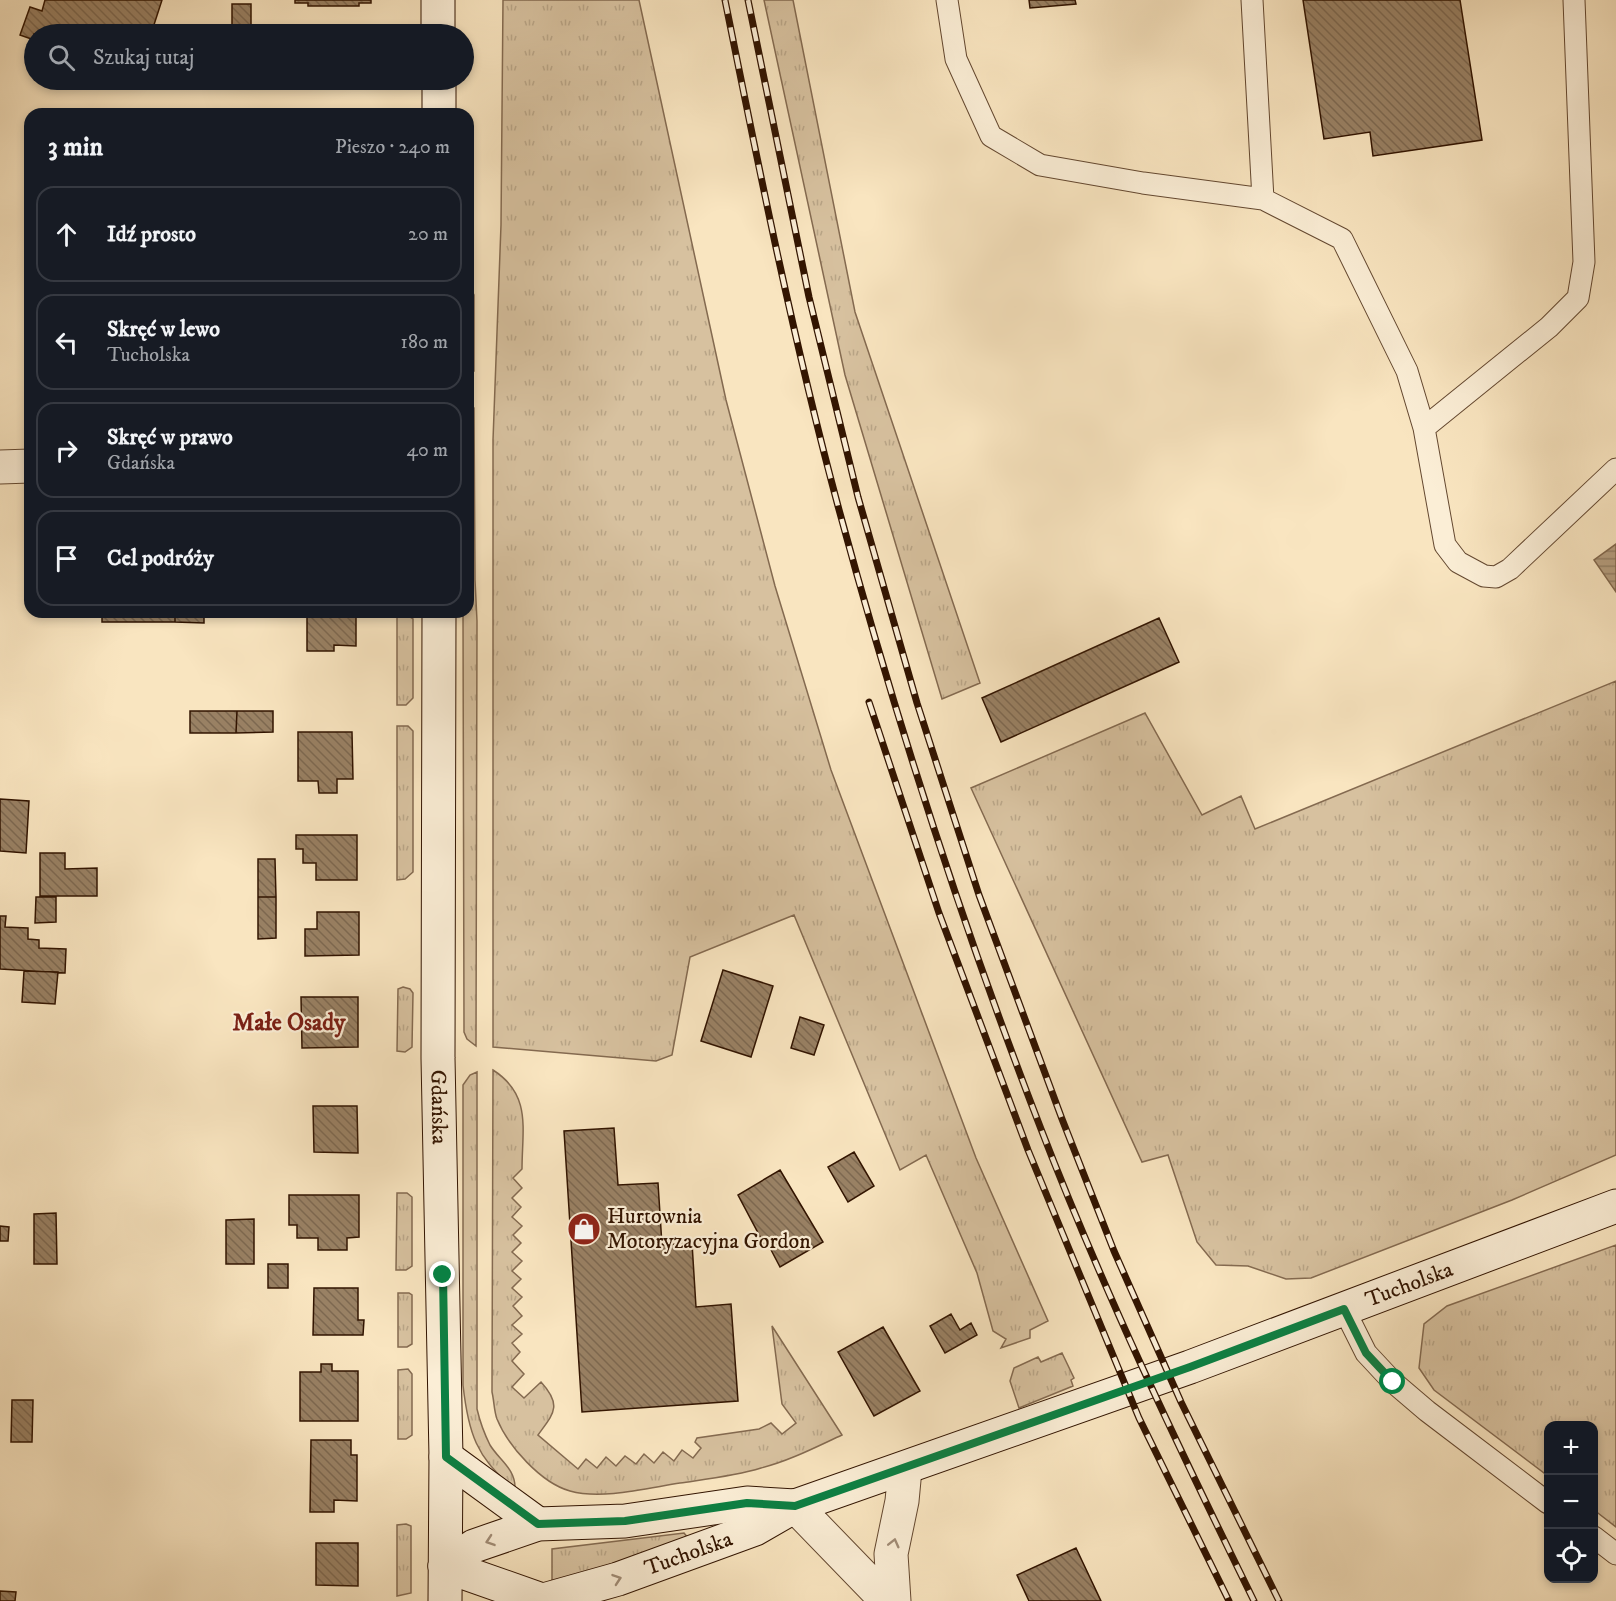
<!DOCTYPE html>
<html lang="pl">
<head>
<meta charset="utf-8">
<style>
  :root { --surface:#171b24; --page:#20242c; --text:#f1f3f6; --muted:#9ea1a6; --line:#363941 }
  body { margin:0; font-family:"IM FELL DW Pica",serif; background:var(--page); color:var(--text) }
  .controls { position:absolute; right:18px; bottom:18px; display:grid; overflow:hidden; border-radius:12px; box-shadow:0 3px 9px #0003 }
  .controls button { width:54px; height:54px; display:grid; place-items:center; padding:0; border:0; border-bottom:2px solid var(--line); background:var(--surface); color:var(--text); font:30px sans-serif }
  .stop { position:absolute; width:18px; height:18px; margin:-14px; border:4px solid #0b8043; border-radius:50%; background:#fff }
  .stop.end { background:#0b8043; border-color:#fff; box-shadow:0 2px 6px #0008 }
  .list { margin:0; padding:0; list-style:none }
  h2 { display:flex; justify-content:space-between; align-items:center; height:78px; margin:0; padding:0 24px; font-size:26px }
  h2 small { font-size:20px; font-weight:400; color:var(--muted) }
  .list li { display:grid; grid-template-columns:39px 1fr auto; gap:18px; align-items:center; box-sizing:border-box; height:96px; margin:0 12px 12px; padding:0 12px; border:2px solid var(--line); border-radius:18px }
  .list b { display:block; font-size:22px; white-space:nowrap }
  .list p { margin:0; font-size:20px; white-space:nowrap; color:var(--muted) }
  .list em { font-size:20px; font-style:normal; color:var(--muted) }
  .icon { flex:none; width:33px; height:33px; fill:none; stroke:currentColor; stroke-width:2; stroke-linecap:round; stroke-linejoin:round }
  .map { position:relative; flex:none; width:1616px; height:1601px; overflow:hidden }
  .search { position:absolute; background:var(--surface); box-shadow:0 3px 9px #0003; left:24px; top:24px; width:450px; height:66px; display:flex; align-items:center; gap:15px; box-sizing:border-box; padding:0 21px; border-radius:33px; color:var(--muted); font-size:22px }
  .panel { position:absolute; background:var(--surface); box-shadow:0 3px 9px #0003; left:24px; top:108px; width:450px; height:510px; border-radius:18px }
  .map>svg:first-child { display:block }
  .grass { fill:url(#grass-tufts); stroke:#846a50; stroke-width:1.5 }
  .water { fill:url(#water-rules); stroke:#81674c; stroke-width:1.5 }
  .building { fill:url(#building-back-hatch); stroke:#321400; stroke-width:1.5 }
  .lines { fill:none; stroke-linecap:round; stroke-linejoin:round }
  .service-casing { stroke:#644830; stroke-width:23 }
  .minor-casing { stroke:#644830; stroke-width:35 }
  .tertiary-casing { stroke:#644830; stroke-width:35 }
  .secondary-casing { stroke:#321400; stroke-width:35 }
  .service { stroke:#fbeed6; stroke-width:21 }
  .minor { stroke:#fbeed6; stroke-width:33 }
  .tertiary { stroke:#fbeed6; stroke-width:33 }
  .secondary { stroke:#fbeed6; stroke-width:33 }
  .rail-casing { stroke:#321400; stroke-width:7 }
  .rail { stroke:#fbeed6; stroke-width:4.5; stroke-dasharray:14; stroke-linecap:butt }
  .oneway { stroke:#a18c76 }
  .route { stroke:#0b8043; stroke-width:8 }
  .labels { text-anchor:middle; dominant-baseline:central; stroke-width:4.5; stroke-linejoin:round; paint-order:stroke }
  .street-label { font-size:22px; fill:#321400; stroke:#fbeed6 }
  .poi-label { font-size:22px; fill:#321400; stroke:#fbeed6; text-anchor:start }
  .neighbourhood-label { font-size:24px; font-weight:bold; fill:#7a1f14; stroke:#fbeed6 }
</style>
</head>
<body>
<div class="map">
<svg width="1616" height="1601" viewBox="0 0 1616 1601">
  <defs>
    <pattern id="grass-tufts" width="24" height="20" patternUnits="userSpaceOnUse" patternTransform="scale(1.5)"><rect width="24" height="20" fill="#d7c19f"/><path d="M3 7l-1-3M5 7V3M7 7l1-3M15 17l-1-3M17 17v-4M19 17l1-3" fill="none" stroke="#b9a587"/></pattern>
    <pattern id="water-rules" width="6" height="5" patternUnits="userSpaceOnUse" patternTransform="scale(1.5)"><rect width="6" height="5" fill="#b59e7f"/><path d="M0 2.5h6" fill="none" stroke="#948066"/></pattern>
    <pattern id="building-back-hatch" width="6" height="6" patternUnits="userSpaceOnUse" patternTransform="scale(1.5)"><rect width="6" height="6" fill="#998164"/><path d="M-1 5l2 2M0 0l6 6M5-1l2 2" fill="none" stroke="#7d6850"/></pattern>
  </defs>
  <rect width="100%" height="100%" fill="#f9e5c0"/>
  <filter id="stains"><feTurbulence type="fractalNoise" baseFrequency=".00333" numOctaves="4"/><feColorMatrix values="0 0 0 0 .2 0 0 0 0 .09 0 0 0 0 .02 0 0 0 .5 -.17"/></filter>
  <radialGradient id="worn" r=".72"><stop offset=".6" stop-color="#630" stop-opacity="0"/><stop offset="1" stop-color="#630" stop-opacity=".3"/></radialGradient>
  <!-- grass -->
  <path class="grass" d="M503,0H639L726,400L775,586L831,770L976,1158L1048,1321L1030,1330V1338L1001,1348L1006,1339L993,1331L977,1273L926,1155L900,1170L794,915L690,957L672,1055L656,1061L493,1047V440L501,225Z
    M764,0H793L855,312L980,683L942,699L845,375Z
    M468,288L471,289L474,295V371H468Z
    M468,405L474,408L475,580L477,621L476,1046L467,1039L464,1032L463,612H468Z
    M397,613H404L413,619V698L406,705H397Z
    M1616,681V1155L1512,1200L1311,1278L1286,1279L1248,1266L1216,1265L1197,1242L1168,1155L1142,1162L971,788L1145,713L1202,815L1241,796L1255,829Z
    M397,726H408L413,731V872L405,879L397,880Z
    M403,987L410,989L413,993L412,1047L405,1052L397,1051L398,989Z
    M493,1070C532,1095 522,1129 522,1169L513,1178L522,1188L512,1198L521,1207L512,1217L522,1226L513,1235L521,1243L512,1252L522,1261L512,1271L521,1279L512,1288L522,1297L513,1306L522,1316L512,1325L522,1334L512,1343L520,1352L512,1361L524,1374L512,1387L524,1398L541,1382C563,1406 553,1414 538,1435L578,1469L586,1459L597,1468L606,1457L616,1466L625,1456L636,1464L644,1454L654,1463L663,1452L674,1461L682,1450L693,1458L701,1448L695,1442L697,1438L759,1429L771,1423L782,1434L796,1423L782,1404L772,1326L842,1435C816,1447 789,1461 761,1468C735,1476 707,1479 680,1483C648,1488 602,1500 570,1491C541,1483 508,1446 497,1419C494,1411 494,1400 492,1392Z
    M477,1072V1409C480,1422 484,1433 490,1445C499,1460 516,1469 515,1489C476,1459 468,1431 463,1385V1085L470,1075Z
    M397,1193H407L412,1197V1266L406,1270H396Z
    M1616,1245V1527L1594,1510V1426H1548V1476L1434,1390L1419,1368L1424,1324L1447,1306Z
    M398,1293H409L412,1295V1344L407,1347H398Z
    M1062,1353L1074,1378L1071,1380L1073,1386L1019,1408L1010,1381L1014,1368L1038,1357L1041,1362Z
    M408,1369L412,1374V1435L406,1439H398V1370Z
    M406,1524L411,1526V1593L397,1596V1525Z
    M684,1533L688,1538L552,1584V1549Z"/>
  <!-- water -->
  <path class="water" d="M1616,544V592L1594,560Z"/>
  <!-- building -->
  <path class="building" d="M45,0H162L151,34H34V40L20,35L30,7L42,11Z
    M295,0H371V3H359V6H308V3H295Z
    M1029,0H1075L1076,4L1030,8Z
    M1303,0H1460L1482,140L1373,156L1370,132L1324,139Z
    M232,4H251V34H232Z
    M102,612H175V622H102Z
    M175,612H204V623L175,622Z
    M307,613H356V646L334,645V651H307Z
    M1159,618L1179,662L1001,742L982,698Z
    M190,711H237L236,733H190Z
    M237,711H273V732L236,733Z
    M298,732H352L353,779H337V793H319L318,781H298Z
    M0,799L29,801L26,853L0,851Z
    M296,835H357V880H316V863H303V849H296Z
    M40,853H65V869L97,868V896H40Z
    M258,859H275L276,897H258Z
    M36,897H56V922L35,923Z
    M258,897H276V938L258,939Z
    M317,912H359V955L305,956V929H317Z
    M0,916H6L5,927L28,928V939L39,940V948L66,949L65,973L0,969Z
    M723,970L773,986L751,1057L701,1041Z
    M24,971L58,972L55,1004L22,1002Z
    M301,997H358V1047L302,1048Z
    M800,1017L824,1025L814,1055L791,1048Z
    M313,1106H357L358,1153L314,1152Z
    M614,1128L618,1185L658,1183L662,1245L692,1243L696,1307L731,1304L738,1401L582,1412L564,1131Z
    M854,1152L874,1186L848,1202L828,1167Z
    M780,1170L823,1242L780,1267L769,1246L766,1248L738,1195Z
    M289,1195H359V1237L347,1238V1250H318V1238H297V1225H289Z
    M56,1213L57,1264H34V1214Z
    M254,1219V1264H226V1220Z
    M0,1226L9,1227L8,1241H0Z
    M268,1264H288V1288H268Z
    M314,1288H358V1320H364L363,1335H313Z
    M951,1314L960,1330L971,1323L977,1335L945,1353L930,1326Z
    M883,1327L920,1391L874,1416L838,1352Z
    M321,1364H332V1371H358V1421H300V1372H321Z
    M12,1400H33L32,1442H11Z
    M311,1440H351V1455H357V1501L334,1500V1512H310Z
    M316,1543H358V1586L316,1585Z
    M1076,1548L1101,1601H1029L1017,1575Z
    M0,1591L16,1592L15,1601H0Z"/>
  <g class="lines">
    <defs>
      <path id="service" d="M947,0L956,59L991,136L1040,165L1143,183L1263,199L1342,239L1407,371L1424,428L1445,545L1458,562L1484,576L1496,577L1510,569L1616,469
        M1252,0L1263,199
        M1424,428L1549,327L1578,298L1584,262L1574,0
        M1344,1309L1366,1353L1393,1382L1427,1411L1548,1503
        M1594,1537L1616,1554"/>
      <path id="minor" d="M0,467L30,466"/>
      <path id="tertiary" d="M795,1506L887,1601
        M894,1601L891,1554L902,1501L905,1469"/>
      <g id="secondary">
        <path d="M438,0V34"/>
        <path d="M439,80V114"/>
        <path id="s1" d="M439,612L438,1058L446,1457L445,1601"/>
        <path d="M446,1457L538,1524"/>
        <path d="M445,1566L474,1546L538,1524L625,1521L747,1503L795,1506"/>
        <path d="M445,1566L542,1600"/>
        <path id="s2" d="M540,1601L618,1579L755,1529L795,1506L1190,1367L1616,1206"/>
      </g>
    </defs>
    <!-- service casing -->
    <use href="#service" class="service-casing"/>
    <!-- minor casing -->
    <use href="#minor" class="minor-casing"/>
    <!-- tertiary casing -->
    <use href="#tertiary" class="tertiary-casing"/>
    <!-- secondary casing -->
    <use href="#secondary" class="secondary-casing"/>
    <!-- service -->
    <use href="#service" class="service"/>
    <!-- minor -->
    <use href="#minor" class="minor"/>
    <!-- tertiary -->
    <use href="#tertiary" class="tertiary"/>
    <!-- secondary -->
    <use href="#secondary" class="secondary"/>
    <defs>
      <path id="rail" d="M725,0C759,169 793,339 838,506C895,717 962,925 1041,1129C1103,1290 1178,1446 1254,1601
        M748,0L809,297L858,497L917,703L979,895L1062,1119L1114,1251L1181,1402L1279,1601
        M869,702L939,913L1028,1150L1139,1418L1229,1601"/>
    </defs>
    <!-- rail casing -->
    <use href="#rail" class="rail-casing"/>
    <!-- rail -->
    <use href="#rail" class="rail"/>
  </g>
  <!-- one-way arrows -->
  <defs><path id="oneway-chevron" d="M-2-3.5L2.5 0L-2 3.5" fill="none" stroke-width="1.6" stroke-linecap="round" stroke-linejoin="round" transform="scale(1.5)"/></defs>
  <g class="oneway">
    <use href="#oneway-chevron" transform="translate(490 1541) rotate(161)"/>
    <use href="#oneway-chevron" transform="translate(894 1543) rotate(-76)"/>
    <use href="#oneway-chevron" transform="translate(617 1579) rotate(-19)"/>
  </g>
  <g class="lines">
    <!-- route -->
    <path class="route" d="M443,1275L446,1457L538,1524L625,1521L747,1503L795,1506L1190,1367L1344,1309L1366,1353L1393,1382"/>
  </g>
  <!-- icons -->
  <defs>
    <symbol id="shop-disc" viewBox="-11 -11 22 22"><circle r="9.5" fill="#8f2418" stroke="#fbeed6"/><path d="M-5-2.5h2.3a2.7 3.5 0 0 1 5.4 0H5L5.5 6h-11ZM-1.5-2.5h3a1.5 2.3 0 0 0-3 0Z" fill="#fff"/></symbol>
  </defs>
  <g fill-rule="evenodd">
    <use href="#shop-disc" x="565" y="1210" width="38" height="38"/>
  </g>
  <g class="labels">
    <!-- street labels -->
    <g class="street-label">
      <text stroke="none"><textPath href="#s1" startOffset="495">Gdańska</textPath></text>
      <text stroke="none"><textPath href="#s2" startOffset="926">Tucholska</textPath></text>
      <text stroke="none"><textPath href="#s2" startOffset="156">Tucholska</textPath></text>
    </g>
    <!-- poi labels -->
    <g class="poi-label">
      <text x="607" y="1216">Hurtownia<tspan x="607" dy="25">Motoryzacyjna Gordon</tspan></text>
    </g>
    <!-- neighbourhood labels -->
    <g class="neighbourhood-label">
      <text x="289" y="1023">Małe Osady</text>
    </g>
  </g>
  <rect width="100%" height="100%" filter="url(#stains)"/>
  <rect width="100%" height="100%" fill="url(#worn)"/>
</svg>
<div class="controls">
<button>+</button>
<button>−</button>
<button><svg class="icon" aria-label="locate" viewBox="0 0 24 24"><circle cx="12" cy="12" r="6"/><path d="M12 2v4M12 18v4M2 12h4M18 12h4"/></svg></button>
</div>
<div class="stop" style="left:1393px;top:1382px"></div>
<div class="stop end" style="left:443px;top:1275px"></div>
<div class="search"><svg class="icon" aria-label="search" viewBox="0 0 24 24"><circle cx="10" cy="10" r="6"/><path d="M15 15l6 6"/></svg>Szukaj tutaj</div>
<section class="panel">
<h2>3 min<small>Pieszo · 240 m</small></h2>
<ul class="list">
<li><svg class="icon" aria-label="ahead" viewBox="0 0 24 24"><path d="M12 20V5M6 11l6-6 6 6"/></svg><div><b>Idź prosto</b></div><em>20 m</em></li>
<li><svg class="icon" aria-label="left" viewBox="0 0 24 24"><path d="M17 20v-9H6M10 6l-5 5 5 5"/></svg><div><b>Skręć w lewo</b><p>Tucholska</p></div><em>180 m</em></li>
<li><svg class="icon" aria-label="right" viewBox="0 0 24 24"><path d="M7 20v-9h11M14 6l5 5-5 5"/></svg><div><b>Skręć w prawo</b><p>Gdańska</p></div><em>40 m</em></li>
<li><svg class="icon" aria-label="arrive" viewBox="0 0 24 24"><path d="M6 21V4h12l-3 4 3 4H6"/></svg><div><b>Cel podróży</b></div></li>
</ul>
</section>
</div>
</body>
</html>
